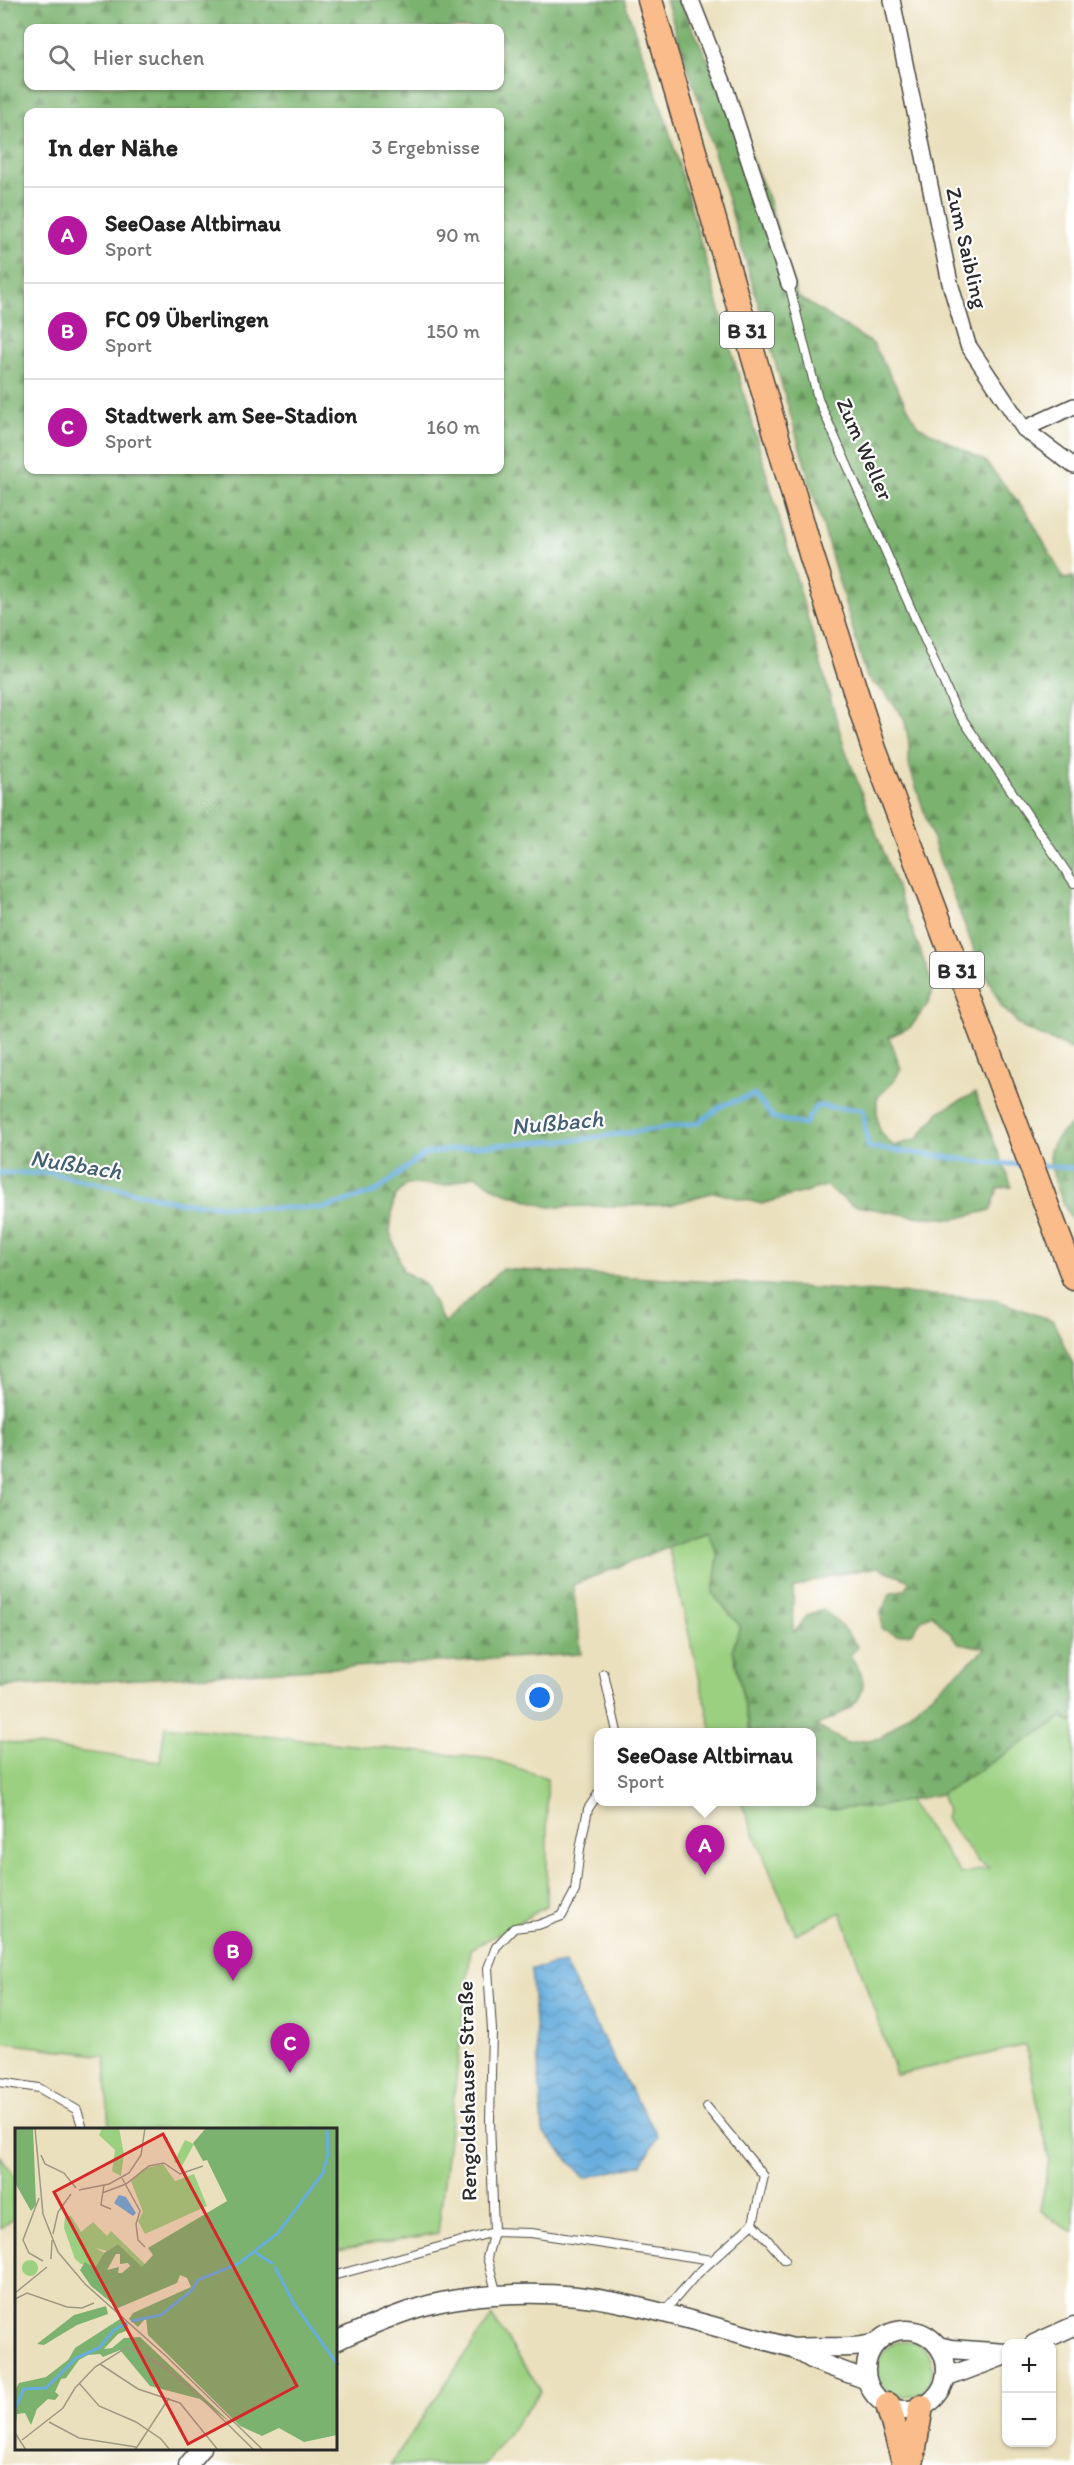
<!DOCTYPE html>
<html lang="de">
<head>
<meta charset="utf-8">
<style>
  :root { --surface:#fff; --page:#f2f2f2; --text:#222; --muted:#767676; --line:#e0e0e0; --accent:#b5179e }
  body { margin:0; font-family:Itim,sans-serif; background:var(--page); color:var(--text) }
  .controls { position:absolute; right:18px; bottom:18px; display:grid; overflow:hidden; border-radius:12px; box-shadow:0 2px 4px #0004 }
  .controls button { width:54px; height:54px; display:grid; place-items:center; padding:0; border:0; border-bottom:2px solid var(--line); background:var(--surface); color:var(--text); font:30px sans-serif }
  .you { position:absolute; left:540px; top:1698px; width:21px; height:21px; margin:-15px; border:4px solid #fff; border-radius:50%; background:#1a73e8; box-shadow:0 0 0 9px #1a73e833 }
  .badge { display:grid; place-items:center; width:39px; height:39px; border-radius:50%; background:var(--accent); color:#fff; font-size:20px; font-weight:700 }
  .pin { position:absolute; translate:-50% -50px; filter:drop-shadow(0 2px 3px #0008) }
  .pin::after { content:''; position:absolute; top:32px; width:21px; height:18px; background:inherit; clip-path:polygon(0 0,100% 0,50% 100%) }
  .popup { position:absolute; left:594px; top:1728px; width:222px; height:78px; box-sizing:border-box; display:grid; place-content:center; border-radius:12px; background:var(--surface); filter:drop-shadow(0 2px 4px #0005); font-size:20px; white-space:nowrap; color:var(--muted) }
  .popup b { font-size:22px; color:var(--text) }
  .popup::after { content:''; position:absolute; left:50%; top:100%; margin-left:-12px; border:12px solid transparent; border-top-color:var(--surface) }
  .list { margin:0; padding:0; list-style:none }
  h2 { display:flex; justify-content:space-between; align-items:center; height:78px; margin:0; padding:0 24px; font-size:26px }
  h2 small { font-size:20px; font-weight:400; color:var(--muted) }
  .list li { display:grid; grid-template-columns:39px 1fr auto; gap:18px; align-items:center; box-sizing:border-box; height:96px; padding:0 24px; border-top:2px solid var(--line) }
  .list b { display:block; font-size:22px; white-space:nowrap }
  .list p { margin:0; font-size:20px; white-space:nowrap; color:var(--muted) }
  .list em { font-size:20px; font-style:normal; color:var(--muted) }
  .icon { flex:none; width:33px; height:33px; fill:none; stroke:currentColor; stroke-width:2; stroke-linecap:round; stroke-linejoin:round }
  .map { position:relative; flex:none; width:1074px; height:2465px; overflow:hidden }
  .search { position:absolute; background:var(--surface); box-shadow:0 2px 4px #0004; left:24px; top:24px; width:480px; height:66px; display:flex; align-items:center; gap:15px; box-sizing:border-box; padding:0 21px; border-radius:12px; color:var(--muted); font-size:22px }
  .panel { position:absolute; background:var(--surface); box-shadow:0 2px 4px #0004; left:24px; top:108px; width:480px; height:366px; border-radius:12px }
  .map>svg:first-child { display:block }
  .green { fill:#9bd081; stroke:#637e56; stroke-width:1.5 }
  .forest { fill:url(#forest-firs); stroke:#546e4d; stroke-width:1.5; fill-rule:evenodd }
  .water { fill:url(#water-waves); stroke:#496c84; stroke-width:1.5 }
  .lines { fill:none; stroke-linecap:round; stroke-linejoin:round }
  .stream { stroke:#67addd; stroke-width:5 }
  .service-casing { stroke:#484641; stroke-width:10 }
  .minor-casing { stroke:#484641; stroke-width:18 }
  .tertiary-casing { stroke:#484641; stroke-width:21 }
  .primary-casing { stroke:#484641; stroke-width:27 }
  .service { stroke:#fff; stroke-width:8 }
  .minor { stroke:#fff; stroke-width:15 }
  .tertiary { stroke:#fff; stroke-width:18 }
  .primary { stroke:#f9bc8a; stroke-width:24 }
  .labels { text-anchor:middle; dominant-baseline:central; stroke-width:4.5; stroke-linejoin:round; paint-order:stroke }
  .shield { fill:#fff; stroke:#6b6b6b; stroke-width:1.5 }
  .shield-label { font-size:21px; font-weight:bold; fill:#2b2b2b }
  .street-label { font-size:22px; fill:#2b2b2b; stroke:#fff }
  .water-label { font-size:24px; font-style:italic; fill:#435f72; stroke:#fff }
  .inset-river { fill:none; stroke:#67addd; stroke-width:3 }
  .inset-road { fill:none; stroke:#9e9883; stroke-width:1.5 }
  .view { fill:#d62828; fill-opacity:0.15; stroke:#d62828; stroke-width:3 }
  .inset-edge { fill:none; stroke:#2b2b2b; stroke-width:3 }
</style>
</head>
<body>
<div class="map">
<svg width="1074" height="2465" viewBox="0 0 1074 2465">
  <defs>
    <pattern id="forest-firs" width="22" height="20" patternUnits="userSpaceOnUse" patternTransform="scale(1.5)"><rect width="22" height="20" fill="#7cb26f"/><path d="M5 1l3.5 6h-7zM16 11l3.5 6h-7z" fill="#66915b"/></pattern>
    <pattern id="water-waves" width="16" height="10" patternUnits="userSpaceOnUse" patternTransform="scale(1.5)"><rect width="16" height="10" fill="#67addd"/><path d="M0 5q4-4 8 0t8 0" fill="none" stroke="#558db3"/></pattern>
  </defs>
  <rect width="100%" height="100%" fill="#fff"/>
  <filter id="ink" filterUnits="userSpaceOnUse"><feTurbulence type="fractalNoise" baseFrequency=".0167" numOctaves="2"/><feDisplacementMap in="SourceGraphic" scale="12" xChannelSelector="R" yChannelSelector="G"/><feConvolveMatrix kernelMatrix="1 2 1 2 8 2 1 2 1" color-interpolation-filters="sRGB"/></filter>
  <filter id="wash" filterUnits="userSpaceOnUse"><feTurbulence type="fractalNoise" baseFrequency=".008" numOctaves="4" result="noise"/><feDisplacementMap in="SourceGraphic" scale="24" xChannelSelector="R" yChannelSelector="G"/><feGaussianBlur stdDeviation="1.35" result="paint"/><feColorMatrix in="noise" values="0 0 0 0 0 0 0 0 0 0 0 0 0 0 0 0 0 1.4 0 .05"/><feComposite in="paint" operator="in"/></filter>
  <g filter="url(#wash)">
    <rect width="100%" height="100%" fill="#eae0bd"/>
    <!-- green -->
    <path class="green" d="M708,1531L718,1556L713,1594L740,1626L733,1649L750,1732H712L668,1546Z
      M1062,1718L1074,1722V2232L1060,2225L1040,2210L1049,2161L1026,2045L896,2075L841,1912L796,1934L741,1802H791L795,1805C834,1809 870,1808 908,1800L961,1874L989,1868L978,1862L945,1818L947,1810L941,1794Z
      M165,1726L491,1759L547,1778V1906L471,1949L438,2233L336,2250V2129H109L105,2056L0,2042V1741L160,1762Z
      M0,2155L16,2179V2216L0,2228Z
      M492,2316L541,2391L484,2465H390Z
      M877 2369a28 28 0 1 1 56 0a28 28 0 1 1-56 0Z"/>
    <!-- forest -->
    <path class="forest" d="M0,0H624L667,124L844,746L934,988L929,1002L911,1027L889,1037L901,1069L893,1082L877,1098C877,1122 875,1131 894,1146L917,1139L940,1111L975,1093L1012,1187L998,1188L991,1210L955,1219L911,1216L852,1205L826,1186L762,1204L714,1192L670,1205L549,1207L500,1191L475,1175L446,1185L407,1184L394,1198L390,1232L403,1271L424,1283L444,1323L502,1269L993,1299L1053,1321L1074,1367V1722L1062,1718L941,1794L875,1807L830,1809L795,1805L791,1802H812V1732H750L733,1649L740,1626L713,1594L718,1556L707,1531L573,1585L581,1654L0,1687ZM28,28H500V86H28ZM28,112H500V470H28ZM878,1567L910,1581L906,1589L891,1593L881,1612L882,1629L897,1635L912,1633L922,1619L932,1614L959,1643L986,1648L880,1738L847,1743L816,1726C835,1716 869,1705 862,1677C860,1669 854,1662 850,1655L858,1647L838,1622L823,1610L807,1615L794,1632C790,1621 795,1602 793,1588L833,1575Z
      M666,0H679L721,87L766,192L797,296L873,344L918,426L985,461L1028,514L1064,579L1074,577V1050L1023,1028L1002,1007L978,960L941,864L909,765V742L904,718L885,693L867,678L703,114Z
      M1074,1122V1224C1065,1209 1048,1169 1050,1151C1052,1140 1066,1129 1074,1122Z"/>
    <!-- water -->
    <path class="water" d="M564,1963L621,2073L658,2136L642,2164L585,2178L543,2132L531,1969Z"/>
    <g class="lines">
      <!-- stream -->
      <path class="stream" d="M1038,1166L1074,1168
        M0,1173H51L178,1202L256,1208H325L377,1191L424,1154L476,1146L575,1140L698,1123L723,1105L754,1095L774,1118L804,1125L816,1106L863,1110L868,1147L984,1162L1023,1165"/>
    </g>
  </g>
  <g filter="url(#ink)">
    <g class="lines">
      <defs>
        <path id="service" d="M789,284L818,399L955,708L1074,883
          M604,1674L617,1732
          M0,2082L39,2088L77,2110L83,2129
          M753,2223L785,2260
          M336,2275L494,2232L531,2233L712,2260
          M497,2295L487,2257L494,2232L490,2121L492,2030L488,1968L496,1947L514,1928L538,1925L562,1916L575,1891L580,1849L588,1809L598,1794
          M663,2313L695,2276L753,2223L764,2176L707,2107"/>
        <path id="minor" d="M691,0L725,87L789,284
          M892,0L950,283L968,345L1024,429L1074,466
          M1024,429L1074,406"/>
        <path id="tertiary" d="M866 2370a40 40 0 1 1 80 0a40 40 0 1 1-80 0Z
          M336,2341C364,2328 391,2316 421,2307C478,2291 558,2290 616,2302C676,2314 735,2333 793,2348L815,2361L867,2380
          M1034,2344L1074,2326
          M938,2346L951,2349L1006,2353
          M793,2348C821,2345 849,2351 876,2343
          M945,2378L1006,2355
          M188,2465L202,2448"/>
        <path id="primary" d="M650,0L811,554L874,749L1074,1278
          M888,2405L905,2465
          M911,2465L921,2407"/>
      </defs>
      <!-- service casing -->
      <use href="#service" class="service-casing"/>
      <!-- minor casing -->
      <use href="#minor" class="minor-casing"/>
      <!-- tertiary casing -->
      <use href="#tertiary" class="tertiary-casing"/>
      <!-- primary casing -->
      <use href="#primary" class="primary-casing"/>
      <!-- service -->
      <use href="#service" class="service"/>
      <!-- minor -->
      <use href="#minor" class="minor"/>
      <!-- tertiary -->
      <use href="#tertiary" class="tertiary"/>
      <!-- primary -->
      <use href="#primary" class="primary"/>
    </g>
  </g>
  <g class="labels">
    <!-- shield labels -->
    <g class="shield">
      <rect x="720" y="312" width="54" height="36" rx="4.5"/>
      <rect x="930" y="952" width="54" height="36" rx="4.5"/>
    </g>
    <g class="shield-label">
      <text x="747" y="330">B 31</text>
      <text x="957" y="970">B 31</text>
    </g>
    <!-- street labels -->
    <g class="street-label">
      <text transform="translate(967 248) rotate(77)">Zum Saibling</text>
      <text transform="translate(865 449) rotate(66)">Zum Weller</text>
      <text transform="translate(467 2091) rotate(-91)">Rengoldshauser Straße</text>
    </g>
    <!-- water labels -->
    <g class="water-label">
      <text transform="translate(557 1122) rotate(-5)">Nußbach</text>
      <text transform="translate(76 1164) rotate(9)">Nußbach</text>
    </g>
  </g>
  <!-- overview -->
  <g transform="translate(15 2128)">
    <rect width="322" height="322" fill="#eae0bd"/>
    <path d="M87,0H104L109,26L106,48L97,43L100,22L84,7ZM170,12L179,16L167,38L159,34ZM148,36L160,53L179,46L192,78L130,106L123,93L128,84L116,53L128,41ZM50,88H56L66,104L78,94L92,108L96,103L130,136L127,140L103,116L92,123L81,120L89,125L80,140L66,136L60,131L49,100ZM7 140a8 8 0 1 1 16 0a8 8 0 1 1-16 0Z" fill="#9bd081"/>
    <path d="M0,0H18L21,77L16,83L0,55ZM191,0H322V307L289,314L264,300L247,308L225,298L133,207L131,190L123,199L114,191L118,185L176,159L172,150L165,147L162,155L103,180L76,158L65,142L70,134L80,140L89,125L103,116L127,139L138,127L133,120L212,73L192,32L188,33L178,15ZM101,126H105V136L113,135L115,138L107,145H103L104,139L92,142ZM91,178L93,186L62,197L29,217L22,216L59,187ZM105,191L113,197L111,203L103,206L89,221L97,220L109,210L125,209L217,296L185,271L135,258L105,222L88,229L85,226L73,227L64,232L51,250L46,251L40,264L44,267L40,272L33,271L22,281L16,297L10,285L2,286L0,303V262L4,255L31,249L53,232L60,220Z" fill="#7cb26f" fill-rule="evenodd"/>
    <path d="M104,67L111,69L121,85L118,88L99,75Z" fill="#67addd"/>
    <path class="inset-river" d="M241,125L258,136M260,139L279,176L323,237M116,193L146,187L176,163L183,152L223,136L263,105L308,45L313,26L312,0M0,280L9,261L31,260L61,230L84,220L99,202L112,195"/>
    <path class="inset-road" d="M20,0L28,86L43,124L70,156L152,229L248,322M26,27L30,36L49,45L61,60M107,50L125,83L121,96L123,112L130,119M89,57L86,77L96,81M64,62L94,56L114,45L126,27L130,0M87,65L111,56L134,38L149,35L165,46L188,38M24,70L8,112L14,125L28,133M38,106L43,84L56,66M36,131L37,112M0,165L32,139M0,171L12,165L52,179L67,180L79,175M85,236L123,261L165,275L203,322M64,255L84,278L121,294L146,311L155,322M34,294L64,310L121,319M0,305L11,322M7,312L48,280L60,260L80,239L112,219L146,237L177,261L239,322M120,322L154,270"/>
    <path class="view" d="M148,6L282,258L173,316L39,64Z"/>
    <rect width="322" height="322" class="inset-edge"/>
  </g>
</svg>
<div class="controls">
<button>+</button>
<button>−</button>
</div>
<div class="you"></div>
<div class="pin badge" style="left:705px;top:1875px">A</div>
<div class="popup"><b>SeeOase Altbirnau</b>Sport</div>
<div class="pin badge" style="left:233px;top:1981px">B</div>
<div class="pin badge" style="left:290px;top:2073px">C</div>
<div class="search"><svg class="icon" aria-label="search" viewBox="0 0 24 24"><circle cx="10" cy="10" r="6"/><path d="M15 15l6 6"/></svg>Hier suchen</div>
<section class="panel">
<h2>In der Nähe<small>3 Ergebnisse</small></h2>
<ul class="list">
<li><span class="badge">A</span><div><b>SeeOase Altbirnau</b><p>Sport</p></div><em>90 m</em></li>
<li><span class="badge">B</span><div><b>FC 09 Überlingen</b><p>Sport</p></div><em>150 m</em></li>
<li><span class="badge">C</span><div><b>Stadtwerk am See-Stadion</b><p>Sport</p></div><em>160 m</em></li>
</ul>
</section>
</div>
</body>
</html>
